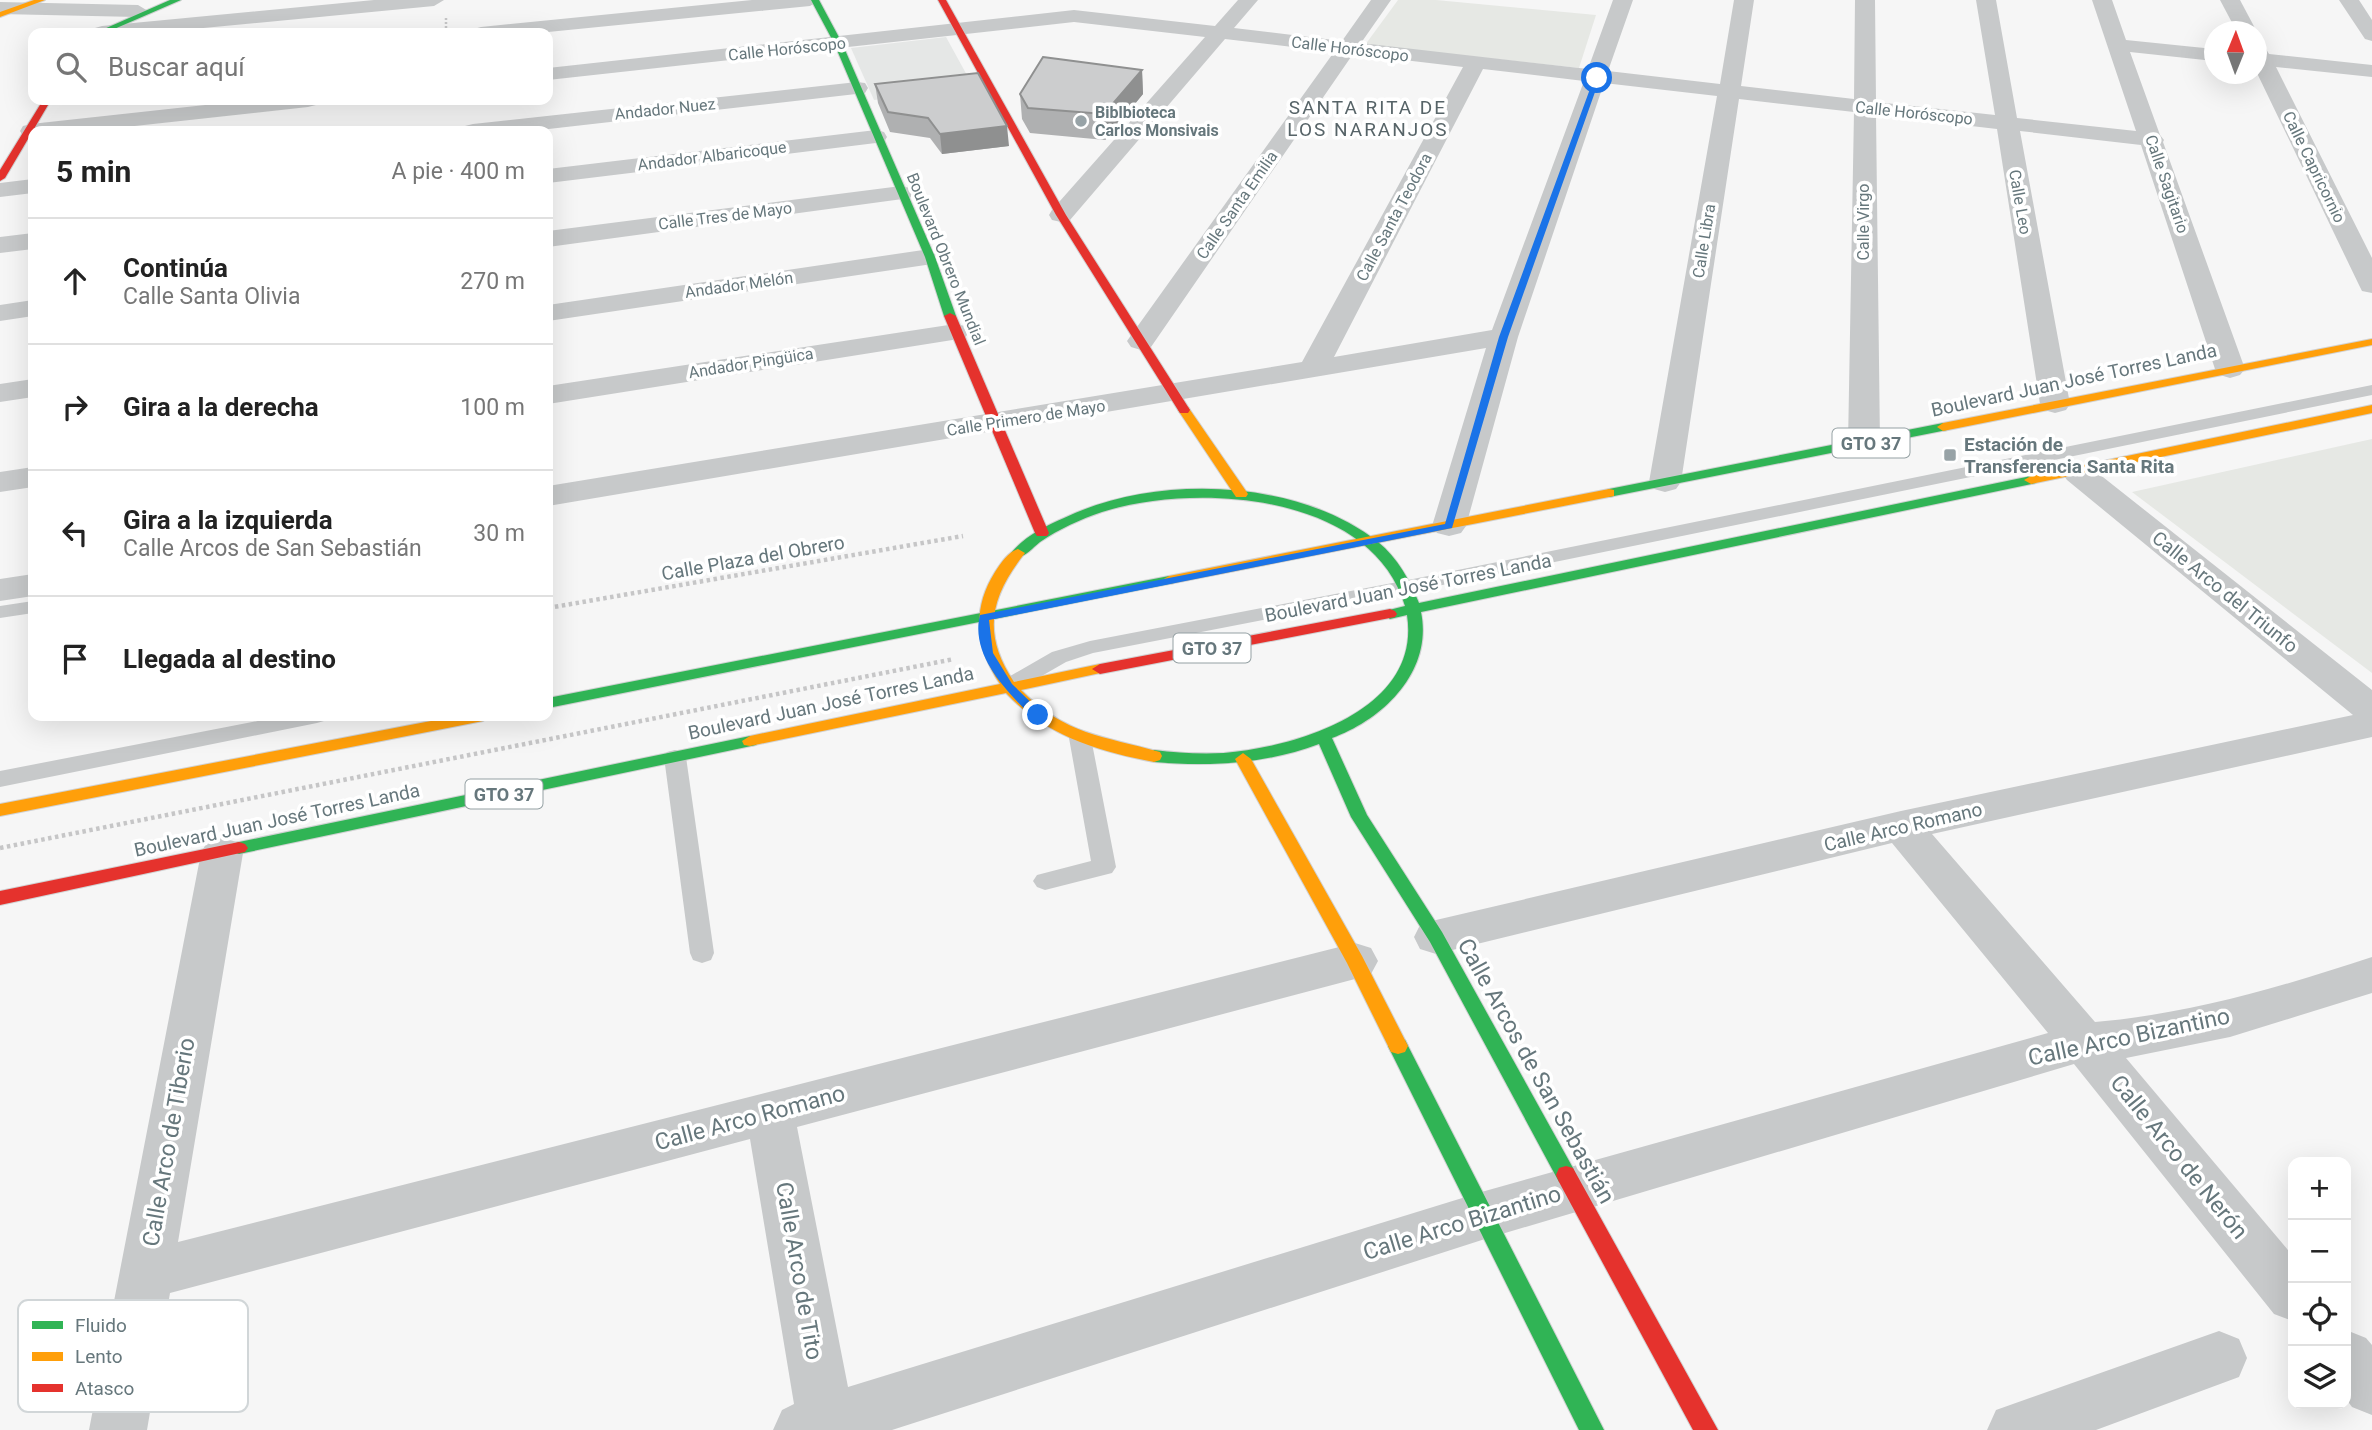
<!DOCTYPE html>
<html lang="es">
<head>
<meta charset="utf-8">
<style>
  :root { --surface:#fff; --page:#f2f2f2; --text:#222; --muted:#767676; --line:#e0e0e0 }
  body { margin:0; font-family:Roboto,sans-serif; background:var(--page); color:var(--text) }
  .controls { position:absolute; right:21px; bottom:21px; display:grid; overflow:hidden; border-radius:14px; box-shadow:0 7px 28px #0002 }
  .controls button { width:63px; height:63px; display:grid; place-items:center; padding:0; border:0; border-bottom:2px solid var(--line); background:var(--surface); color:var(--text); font:35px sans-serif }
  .compass { position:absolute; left:2204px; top:21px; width:63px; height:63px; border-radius:50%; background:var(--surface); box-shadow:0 7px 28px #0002; rotate:1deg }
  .stop { position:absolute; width:21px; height:21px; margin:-16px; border:5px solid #1a73e8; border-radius:50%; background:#fff }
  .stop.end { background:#1a73e8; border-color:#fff; box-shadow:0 2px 7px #0008 }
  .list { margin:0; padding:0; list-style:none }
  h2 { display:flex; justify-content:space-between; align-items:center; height:91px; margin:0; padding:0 28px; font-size:30px }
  h2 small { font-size:23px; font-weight:400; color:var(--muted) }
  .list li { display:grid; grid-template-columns:46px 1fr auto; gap:21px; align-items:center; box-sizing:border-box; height:126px; padding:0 28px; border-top:2px solid var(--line) }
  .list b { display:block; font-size:26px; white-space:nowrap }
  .list p { margin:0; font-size:23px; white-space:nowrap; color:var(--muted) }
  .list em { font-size:23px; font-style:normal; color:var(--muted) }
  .icon { flex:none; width:38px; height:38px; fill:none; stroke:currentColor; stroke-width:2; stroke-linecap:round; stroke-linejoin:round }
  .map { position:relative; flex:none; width:2372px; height:1430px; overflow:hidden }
  .search { position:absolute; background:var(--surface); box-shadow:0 7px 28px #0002; left:28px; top:28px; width:525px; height:77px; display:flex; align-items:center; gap:18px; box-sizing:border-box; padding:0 24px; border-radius:14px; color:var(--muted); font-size:26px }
  .panel { position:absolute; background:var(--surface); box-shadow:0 7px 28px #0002; left:28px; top:126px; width:525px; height:595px; border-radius:14px }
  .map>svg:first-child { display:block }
  .built { fill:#e5e7e6 }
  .green { fill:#e6e8e4 }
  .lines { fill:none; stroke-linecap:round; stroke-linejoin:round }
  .fast-casing { stroke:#d1d2d3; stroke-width:2 }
  .slow-casing { stroke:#d1d2d3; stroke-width:2 }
  .jam-casing { stroke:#d1d2d3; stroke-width:2 }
  .path-far1 { stroke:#c6c6c7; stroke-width:2.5; stroke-dasharray:2 2; stroke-linecap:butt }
  .path { stroke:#c6c6c7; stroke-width:4.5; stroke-dasharray:3.5 3.5; stroke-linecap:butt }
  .lane { fill:#c7c9ca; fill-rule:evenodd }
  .street { fill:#c7c9ca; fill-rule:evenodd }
  .fast { fill:#30b455; fill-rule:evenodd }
  .slow { fill:#ff9f0a; fill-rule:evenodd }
  .jam { fill:#e5322d; fill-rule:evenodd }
  .wall { fill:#afb0b1 }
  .shaded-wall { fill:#8f9090 }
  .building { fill:#cccdce; stroke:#8f9090; stroke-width:2 }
  .route { fill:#1a73e8 }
  .poi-dot { fill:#98a3a7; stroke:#fff; stroke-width:2.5 }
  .labels { text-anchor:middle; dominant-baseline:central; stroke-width:7; stroke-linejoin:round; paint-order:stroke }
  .far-street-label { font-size:16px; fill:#66777c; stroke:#fff }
  .far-poi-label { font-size:16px; font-weight:bold; fill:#66777c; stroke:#fff; text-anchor:start }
  .shield { fill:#fff; stroke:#94a0a3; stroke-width:2 }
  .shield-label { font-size:18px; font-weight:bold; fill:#66777c }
  .far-quarter-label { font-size:19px; letter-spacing:2px; fill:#576468; stroke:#fff }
  .street-label { font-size:19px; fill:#66777c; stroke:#fff }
  .poi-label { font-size:19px; font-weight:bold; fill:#66777c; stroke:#fff; text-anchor:start }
  .near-street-label { font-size:23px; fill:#66777c; stroke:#fff }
  .key { fill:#fff; stroke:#d1d6d8; stroke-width:2 }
  .key-label { font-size:19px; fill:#66777c }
</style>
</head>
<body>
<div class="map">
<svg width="2372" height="1430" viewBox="0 0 2372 1430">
  <rect width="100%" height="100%" fill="#f6f6f6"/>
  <!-- built -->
  <path class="built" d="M946,37L974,88L874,100L851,48Z"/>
  <!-- green -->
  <path class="green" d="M1398,0H1436L1596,15L1579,68L1365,45Z
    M2372,439V673L2132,492Z"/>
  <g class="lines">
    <defs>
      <path id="fast" d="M170,0H181L105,33H95Z
        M811,0H819L842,43L935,257L956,316L954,318L944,316L925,257L834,43Z
        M1943,423L1947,424V430L1609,497L1602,493L1609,489Z
        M2031,476L2036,477V483L1421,612C1433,671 1384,719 1332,738L1367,815L1442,932L1573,1168L1576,1175L1573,1182L1566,1184L1559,1182L1430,942L1351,817L1319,744C1266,764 1210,767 1154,762L1146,756L1154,750C1177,753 1200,754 1224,753C1297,747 1422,710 1407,615L1390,619L1383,614L1385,611L1405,606C1372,493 1196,482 1102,512C1081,519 1059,529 1040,542C1031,549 1025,559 1013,556L1011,553C1024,537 1045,526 1064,518C1155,474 1297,478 1378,542C1398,558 1410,581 1419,603Z
        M1169,576L1174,577L1176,580L1174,583L548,708V698Z
        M750,736L758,741L756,745L239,854L233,852L230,848L233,844L239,842Z
        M1398,1038L1405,1040L1604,1430H1579L1388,1046L1391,1040Z"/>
      <path id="slow" d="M34,0H45L0,17V12Z
        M2372,339V345L1943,431L1937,427L1943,423Z
        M2372,405V413L2031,484L2024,480L2031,476Z
        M1184,406L1188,407L1248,494L1246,497H1236L1178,410Z
        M1609,489L1614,490V496L1169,584L1162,580L1169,576Z
        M1018,549L1025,553C991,596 981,633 1014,682L1100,664L1105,666L1108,669L1105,672L1021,690C1065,735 1104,736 1160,752L1162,756L1160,760L1154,762C1098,751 1046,736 1006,693L750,746L744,745L742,741L750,736L1000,684C976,648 971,610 995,572C1001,563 1008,552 1018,549Z
        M457,716H491L483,721L0,816V804Z
        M1243,753L1251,759L1362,956L1408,1046L1405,1052L1398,1054L1391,1052L1347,963L1235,759Z"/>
      <path id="jam" d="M938,0H946L1066,215L1190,410L1188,413H1180L1178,410L1056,215Z
        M43,100H51L5,178L0,181V170Z
        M950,313L956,316L1049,533L1047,536H1037L1035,533L944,316Z
        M1390,609L1395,611L1397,614L1395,617L1100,674L1092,669L1100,664Z
        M239,842L245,844L248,848L245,852L0,905V891Z
        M1566,1166L1573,1168L1718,1430H1693L1559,1182L1556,1175L1559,1168Z"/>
    </defs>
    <!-- fast casing -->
    <use href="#fast" class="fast-casing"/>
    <!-- slow casing -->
    <use href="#slow" class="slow-casing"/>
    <!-- jam casing -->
    <use href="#jam" class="jam-casing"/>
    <!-- path-far1 -->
    <path class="path-far1" d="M446,18V33"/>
    <!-- path -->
    <path class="path" d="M548,608L963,536
      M0,848L954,659"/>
    <!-- lane -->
    <path class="lane" d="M2372,385V395L1408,592L1093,653L1066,662L1019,689H1005L1002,684L1005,679L1052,652L1090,641L1408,580Z
      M33,601V613L0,618V606Z
      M283,716H328L324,721L317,723L0,787V771Z
      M1080,731L1088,733L1091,738L1116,867L1112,873L1045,890L1037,887L1033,881L1037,875L1091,861L1069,738L1072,733Z
      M675,750L683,752L686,757L714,953L711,960L702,963L693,960L690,953L664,757L667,752Z"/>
    <!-- street -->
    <path class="street" d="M374,0H444L434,6L151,33L92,32L95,28L102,26Z
      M752,0H820L810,6L538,33H471L474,29L481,27Z
      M1238,0H1258L1234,28L1342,41L1371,0H1391L1361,43L1588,69L1613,0H1633L1608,71L1720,84L1734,0H1754L1741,86L1854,99L1855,0H1875L1876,102L1995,115L1976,0H1996L2017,118L2136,131L2092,0H2112L2126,40L2214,49V61L2130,52L2160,135L2164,140L2163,142L2245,369L2240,375L2230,378L2220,375L2215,369L2141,145L2020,131L2070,404L2066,410L2055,413L2044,410L2040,404L1997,129L1876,115L1880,444L1875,451L1864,453L1853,451L1848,444L1854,112L1739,99L1681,482L1676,489L1665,492L1654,489L1649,482L1717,96L1604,83L1518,337L1466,526L1461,533L1449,536L1437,533L1432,526L1486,348L548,506V486L1302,362L1463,67L1353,54L1151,347L1141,350L1131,347L1127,341L1334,52L1225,39L1070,220L1061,222L1052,220L1049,215L1052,210L1205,37L1074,22L548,80V68L1074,10L1215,26ZM1483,69L1584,81L1492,330L1334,357Z
      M2220,0H2240L2257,32L2256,33L2237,32Z
      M2339,0H2359L2372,20V41L2365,39Z
      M0,2L138,5L148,11L138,17L0,14Z
      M2256,42L2263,44L2269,54L2372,65V77L2276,67L2372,258V293L2362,291L2359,285L2256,71Z
      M857,82L865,83L868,88L865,93L531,131H462L465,126L473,124Z
      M251,100H319L316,105L308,107L89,131H33L31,138L23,136L20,131L23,126L31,124Z
      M876,130L884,132L887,137L884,142L548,183V169Z
      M33,179V193L0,197V183Z
      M901,186L910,188L913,193L910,198L548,247V231Z
      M33,233V249L0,253V237Z
      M930,249L939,251L943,257L939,263L548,321V305Z
      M33,300V316L0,321V305Z
      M955,324L965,326L969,332L965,338L548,404V386Z
      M33,379V397L0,402V384Z
      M2078,463L2089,466L2372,690V737L1932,834L2095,1022C2190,1014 2281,987 2372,957V993L2230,1037L2126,1058L2293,1256V1321L2274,1314L2074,1064L1485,1239L892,1430H773L782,1410L794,1404L750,1139L170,1293L147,1430H89L201,853L207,842L222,838L237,842L243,853L178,1242L1355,943L1371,948L1378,961L1371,974L1355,979L797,1127L848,1387L1485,1191L2048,1033L1892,843L1436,954L1420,949L1414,937L1420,925L1436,920L1901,811L2353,715L2067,480L2062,473L2067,466Z
      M33,467V487L0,492V472Z
      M33,574V596L0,601V579Z
      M2346,1330L2366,1338L2372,1345V1415L2352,1407L2346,1399Z
      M2219,1331L2239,1339L2247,1358L2239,1377L2096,1430H1987L1996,1410Z"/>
    <!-- fast -->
    <use href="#fast" class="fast"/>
    <!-- slow -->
    <use href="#slow" class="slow"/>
    <!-- jam -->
    <use href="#jam" class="jam"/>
  </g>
  <!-- wall -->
  <path class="wall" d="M1142,70L1143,94L1105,140L1030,133L1022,119L1020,94Z
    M875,84L1009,146L942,154L930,138L890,132L878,103Z"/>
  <!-- shaded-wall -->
  <path class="shaded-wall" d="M1142,70L1143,94L1105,140L1104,114Z
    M1007,126L1009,146L942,154L940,134Z"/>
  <!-- building -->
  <path class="building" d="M1043,57L1142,70L1104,114L1028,108L1020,94Z
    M978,73L1007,126L940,134L928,118L888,112L875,84Z"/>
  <!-- route -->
  <path class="route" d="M1597,76L1600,78L1508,337L1452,528L989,620L993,653L1012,684L1044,715L1038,719L1034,718C1007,692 970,656 980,615L1445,524L1499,337L1594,78Z"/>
  <!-- markers -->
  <g class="poi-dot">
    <circle cx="1081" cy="121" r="7"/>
    <rect x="1943" y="448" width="14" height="14" rx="3.5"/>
  </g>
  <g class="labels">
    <!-- far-street labels -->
    <g class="far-street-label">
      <text transform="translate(787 49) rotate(-6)">Calle Horóscopo</text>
      <text transform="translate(1350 49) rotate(7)">Calle Horóscopo</text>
      <text transform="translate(665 109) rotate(-6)">Andador Nuez</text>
      <text transform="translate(1914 113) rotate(6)">Calle Horóscopo</text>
      <text transform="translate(712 156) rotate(-7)">Andador Albaricoque</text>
      <text transform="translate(2314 167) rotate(64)">Calle Capricornio</text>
      <text transform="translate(2167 184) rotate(71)">Calle Sagitario</text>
      <text transform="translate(2020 202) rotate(80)">Calle Leo</text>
      <text transform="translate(1237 205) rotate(-55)">Calle Santa Emilia</text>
      <text transform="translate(725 216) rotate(-7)">Calle Tres de Mayo</text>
      <text transform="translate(1394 217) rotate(-62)">Calle Santa Teodora</text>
      <text transform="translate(1863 222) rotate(-90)">Calle Virgo</text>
      <text transform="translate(1704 241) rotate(-81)">Calle Libra</text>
      <text transform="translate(946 259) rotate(68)">Boulevard Obrero Mundial</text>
      <text transform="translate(739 285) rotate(-8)">Andador Melón</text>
      <text transform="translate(751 363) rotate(-9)">Andador Pingüica</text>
      <text transform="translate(1026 418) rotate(-9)">Calle Primero de Mayo</text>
    </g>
    <!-- far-poi labels -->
    <g class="far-poi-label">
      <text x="1095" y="112">Biblbioteca<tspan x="1095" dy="18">Carlos Monsivais</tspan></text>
    </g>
    <!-- shield labels -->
    <g class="shield">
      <rect x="1832.5" y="428.5" width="77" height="29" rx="5"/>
      <rect x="1173.5" y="633.5" width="77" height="29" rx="5"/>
      <rect x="465.5" y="779.5" width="77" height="29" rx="5"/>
    </g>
    <g class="shield-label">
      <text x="1871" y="443">GTO 37</text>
      <text x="1212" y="648">GTO 37</text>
      <text x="504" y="794">GTO 37</text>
    </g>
    <!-- far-quarter labels -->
    <g class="far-quarter-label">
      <text x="1368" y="107">SANTA RITA DE<tspan x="1368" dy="22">LOS NARANJOS</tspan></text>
    </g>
    <!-- street labels -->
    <g class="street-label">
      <text transform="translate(2074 380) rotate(-12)">Boulevard Juan José Torres Landa</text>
      <text transform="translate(753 558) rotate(-10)">Calle Plaza del Obrero</text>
      <text transform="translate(1408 588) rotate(-11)">Boulevard Juan José Torres Landa</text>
      <text transform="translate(2225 592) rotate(39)">Calle Arco del Triunfo</text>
      <text transform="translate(831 703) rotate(-12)">Boulevard Juan José Torres Landa</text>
      <text transform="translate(277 820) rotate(-12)">Boulevard Juan José Torres Landa</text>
      <text transform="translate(1903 827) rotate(-13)">Calle Arco Romano</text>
    </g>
    <!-- poi labels -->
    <g class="poi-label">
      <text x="1964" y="444">Estación de<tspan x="1964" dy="22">Transferencia Santa Rita</tspan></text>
    </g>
    <!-- near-street labels -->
    <g class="near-street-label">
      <text transform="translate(2129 1037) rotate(-12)">Calle Arco Bizantino</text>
      <text transform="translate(1536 1071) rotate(61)">Calle Arcos de San Sebastián</text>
      <text transform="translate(750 1118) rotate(-15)">Calle Arco Romano</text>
      <text transform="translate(169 1142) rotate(-80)">Calle Arco de Tiberio</text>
      <text transform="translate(2179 1157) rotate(51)">Calle Arco de Nerón</text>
      <text transform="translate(1462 1223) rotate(-17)">Calle Arco Bizantino</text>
      <text transform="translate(799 1271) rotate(80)">Calle Arco de Tito</text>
    </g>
  </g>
  <!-- legend -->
  <rect x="18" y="1300" width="230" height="112" rx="10" class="key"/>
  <rect x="32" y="1321" width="31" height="8" fill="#30b455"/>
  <rect x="32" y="1352" width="31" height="9" fill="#ff9f0a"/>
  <rect x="32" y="1384" width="31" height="8" fill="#e5322d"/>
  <g class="key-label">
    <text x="75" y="1332">Fluido</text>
    <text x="75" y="1363">Lento</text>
    <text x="75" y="1395">Atasco</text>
  </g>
</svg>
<div class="controls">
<button>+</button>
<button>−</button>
<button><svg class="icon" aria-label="locate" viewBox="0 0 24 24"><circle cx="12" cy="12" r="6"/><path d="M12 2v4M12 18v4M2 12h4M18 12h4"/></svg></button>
<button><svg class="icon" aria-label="layers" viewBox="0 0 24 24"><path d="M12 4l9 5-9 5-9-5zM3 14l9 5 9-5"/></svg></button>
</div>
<svg class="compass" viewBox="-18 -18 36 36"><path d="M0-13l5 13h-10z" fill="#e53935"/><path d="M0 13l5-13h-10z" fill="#767676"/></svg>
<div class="stop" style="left:1597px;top:78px"></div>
<div class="stop end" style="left:1038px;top:715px"></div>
<div class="search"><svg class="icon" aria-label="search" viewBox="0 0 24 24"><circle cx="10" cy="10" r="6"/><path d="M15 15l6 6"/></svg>Buscar aquí</div>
<section class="panel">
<h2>5 min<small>A pie · 400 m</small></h2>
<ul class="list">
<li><svg class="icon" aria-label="ahead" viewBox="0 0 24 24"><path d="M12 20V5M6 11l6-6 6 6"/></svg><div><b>Continúa</b><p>Calle Santa Olivia</p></div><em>270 m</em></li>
<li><svg class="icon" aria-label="right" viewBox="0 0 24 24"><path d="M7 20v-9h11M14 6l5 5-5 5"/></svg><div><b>Gira a la derecha</b></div><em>100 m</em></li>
<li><svg class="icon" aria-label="left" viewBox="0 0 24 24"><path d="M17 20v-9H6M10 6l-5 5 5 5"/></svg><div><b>Gira a la izquierda</b><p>Calle Arcos de San Sebastián</p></div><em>30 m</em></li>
<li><svg class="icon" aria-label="arrive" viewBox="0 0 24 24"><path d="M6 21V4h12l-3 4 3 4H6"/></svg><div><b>Llegada al destino</b></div></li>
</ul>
</section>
</div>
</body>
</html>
